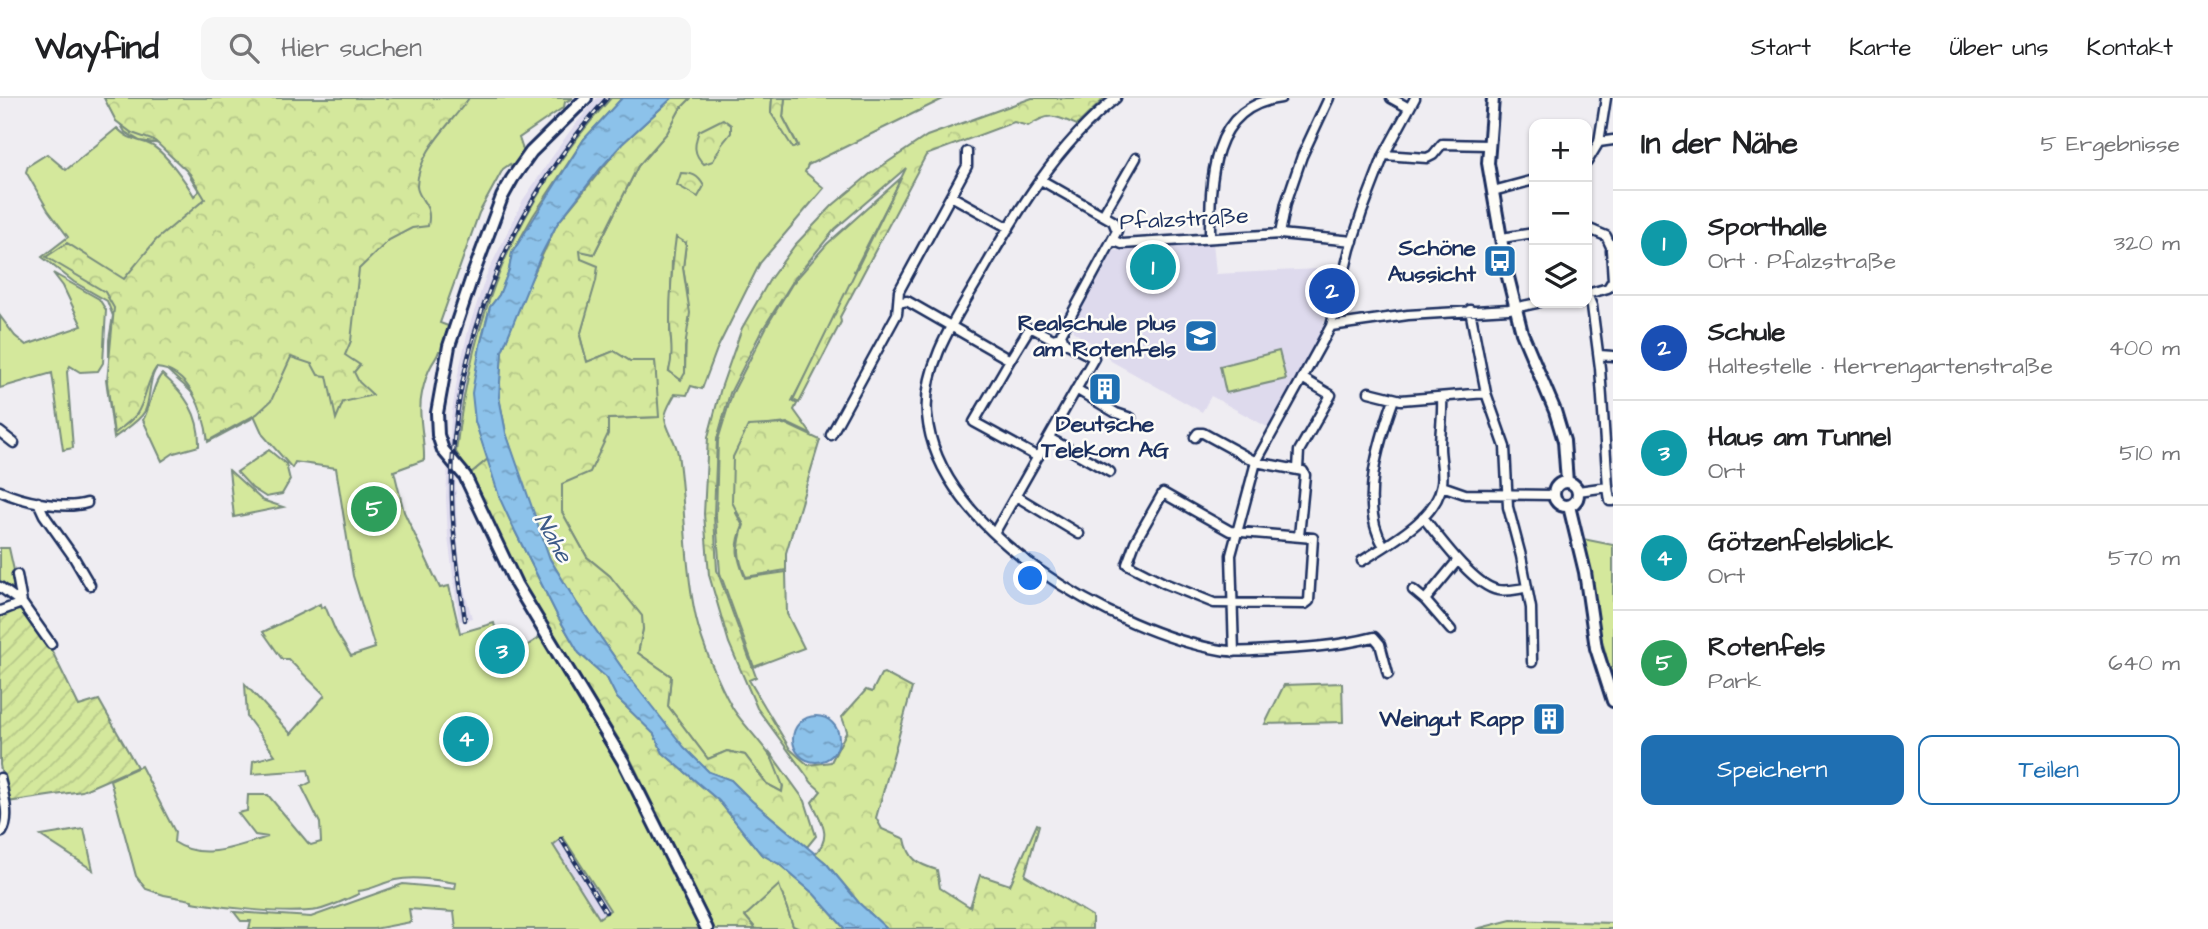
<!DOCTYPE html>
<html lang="de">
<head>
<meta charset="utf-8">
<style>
  :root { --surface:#fff; --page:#f6f6f6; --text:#202124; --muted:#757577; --line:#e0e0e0; --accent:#1f6fb2 }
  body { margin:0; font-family:"Architects Daughter",sans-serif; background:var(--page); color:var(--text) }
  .controls { position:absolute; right:21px; top:21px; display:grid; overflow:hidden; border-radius:14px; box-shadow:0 2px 5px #0004 }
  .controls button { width:63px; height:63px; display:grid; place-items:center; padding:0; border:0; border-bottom:2px solid var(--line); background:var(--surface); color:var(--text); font:35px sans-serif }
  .you { position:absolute; left:1031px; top:481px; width:24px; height:24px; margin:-18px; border:5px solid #fff; border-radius:50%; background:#1a73e8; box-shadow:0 0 0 10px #1a73e833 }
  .badge { display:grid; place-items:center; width:46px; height:46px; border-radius:50%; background:var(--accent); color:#fff; font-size:23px; font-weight:700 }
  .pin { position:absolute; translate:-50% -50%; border:4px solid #fff; box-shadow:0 2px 7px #0006 }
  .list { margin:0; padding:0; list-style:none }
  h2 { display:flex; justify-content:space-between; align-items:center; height:91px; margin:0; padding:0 28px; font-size:30px }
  h2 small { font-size:23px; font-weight:400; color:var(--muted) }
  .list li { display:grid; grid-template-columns:46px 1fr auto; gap:21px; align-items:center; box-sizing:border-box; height:105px; padding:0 28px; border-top:2px solid var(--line) }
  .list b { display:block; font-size:26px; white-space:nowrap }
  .list p { margin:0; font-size:23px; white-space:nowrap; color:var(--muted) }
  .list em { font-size:23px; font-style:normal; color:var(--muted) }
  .actions { display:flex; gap:14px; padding:21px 28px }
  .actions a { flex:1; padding:16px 0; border:2px solid var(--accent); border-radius:14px; text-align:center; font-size:24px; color:var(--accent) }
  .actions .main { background:var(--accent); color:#fff }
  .icon { flex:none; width:38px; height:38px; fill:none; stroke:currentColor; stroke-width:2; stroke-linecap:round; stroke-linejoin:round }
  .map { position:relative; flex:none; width:1613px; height:831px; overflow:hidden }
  header { display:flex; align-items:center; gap:42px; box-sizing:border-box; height:98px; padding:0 35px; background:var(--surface); border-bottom:2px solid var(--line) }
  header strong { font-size:33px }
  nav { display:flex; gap:38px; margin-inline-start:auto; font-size:24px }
  .search { width:490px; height:63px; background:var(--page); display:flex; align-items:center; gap:18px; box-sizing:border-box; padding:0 24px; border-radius:14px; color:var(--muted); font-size:26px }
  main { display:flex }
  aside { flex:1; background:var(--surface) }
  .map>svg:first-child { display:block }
  .built { fill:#dedaed }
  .green { fill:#d4e89c; stroke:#788c7d; stroke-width:2; fill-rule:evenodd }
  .forest { fill:url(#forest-crowns); stroke:#788c7d; stroke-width:2 }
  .garden { fill:url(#garden-furrows); stroke:#788c7d; stroke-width:2 }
  .water { fill:url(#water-ripples); stroke:#5f87b2; stroke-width:2 }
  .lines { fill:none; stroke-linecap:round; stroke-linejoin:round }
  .minor-casing { stroke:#1b2f5e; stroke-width:13 }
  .secondary-casing { stroke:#1b2f5e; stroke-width:16 }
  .minor { stroke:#fdfcf7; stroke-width:8 }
  .secondary { stroke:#fdfcf7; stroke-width:10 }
  .rail-casing { stroke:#1b2f5e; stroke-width:4.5 }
  .rail { stroke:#fdfcf7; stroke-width:2; stroke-dasharray:5; stroke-linecap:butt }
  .labels { text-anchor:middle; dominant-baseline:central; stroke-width:5; stroke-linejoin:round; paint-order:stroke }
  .street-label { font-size:23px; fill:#1b2f5e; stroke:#fdfcf7 }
  .poi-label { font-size:23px; font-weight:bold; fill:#1b2f5e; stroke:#fdfcf7; text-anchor:end }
  .water-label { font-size:24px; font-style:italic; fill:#3d5b88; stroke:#fdfcf7 }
</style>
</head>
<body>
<header>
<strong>Wayfind</strong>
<div class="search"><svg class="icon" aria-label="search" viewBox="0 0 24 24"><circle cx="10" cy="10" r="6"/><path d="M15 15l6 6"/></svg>Hier suchen</div>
<nav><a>Start</a><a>Karte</a><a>Über uns</a><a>Kontakt</a></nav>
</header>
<main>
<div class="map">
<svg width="1613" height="831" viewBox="0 0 1613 831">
  <defs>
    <pattern id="forest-crowns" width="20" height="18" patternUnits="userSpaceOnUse" patternTransform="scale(1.75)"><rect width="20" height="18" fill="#d4e89c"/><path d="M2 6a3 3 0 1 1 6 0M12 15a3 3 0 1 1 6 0" fill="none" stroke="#b5c789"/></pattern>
    <pattern id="garden-furrows" width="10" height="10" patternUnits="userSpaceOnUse" patternTransform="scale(1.75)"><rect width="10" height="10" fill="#d4e89c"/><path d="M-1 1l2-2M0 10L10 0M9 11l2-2" fill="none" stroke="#b5c789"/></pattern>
    <pattern id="water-ripples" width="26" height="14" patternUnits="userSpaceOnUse" patternTransform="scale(1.75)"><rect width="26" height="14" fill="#8cc2ea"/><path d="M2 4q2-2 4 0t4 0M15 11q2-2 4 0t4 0" fill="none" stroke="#729ec1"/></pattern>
  </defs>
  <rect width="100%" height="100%" fill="#efedf2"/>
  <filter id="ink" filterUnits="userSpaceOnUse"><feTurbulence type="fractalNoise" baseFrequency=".0143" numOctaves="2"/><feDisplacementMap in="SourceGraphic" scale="14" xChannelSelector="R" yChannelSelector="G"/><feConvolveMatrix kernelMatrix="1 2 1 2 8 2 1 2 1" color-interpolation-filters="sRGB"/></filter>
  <g filter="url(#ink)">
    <!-- built -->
    <path class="built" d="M597,0H611L576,41L531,109L506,157L479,228L460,321L455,368L457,436L462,484L472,520L459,523L448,439L446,399L451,321L458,276L469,229L486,178L523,102L567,37Z
      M1213,144L1216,176L1337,170L1320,242L1269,330L1211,298L1202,314L1111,263L1102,251L1075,235L1071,228L1111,153Z
      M563,740L609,812L599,819L554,747Z"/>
    <!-- green -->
    <path class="green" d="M106,0H573L565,4L564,9L519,40L524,55L512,71L510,66L503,71L479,115L440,225L448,228L443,253H439C437,260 434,262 431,268C427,275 424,286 422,295C417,317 425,340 424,362L394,373L404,414L440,490L449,488L460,535L494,525L497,538L493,547L495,554L503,563L542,538L621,666L701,831H456L454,814L409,811L411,824L374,831H249L251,823H241L234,814L311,819L403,786L455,791L456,785C437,782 415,778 395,782C382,785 371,792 358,793L359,796C346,801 332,809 318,812C286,817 226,810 192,804V802L164,797L146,791L136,778L110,682L141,668L175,734L174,744C204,764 236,748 268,739L255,737L238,715L247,713L248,697H268L308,745L311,747L321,744L320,725L302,689L311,684L308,672L252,676L253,663L275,657L247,619L245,586L291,636L325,597L288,561H282L263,534L320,506L321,510L325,508L336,534L351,558L375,550L353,478L336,370L295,364L292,370L263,337L254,317L251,321L208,344C206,328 205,309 194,297C184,285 170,278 162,265C147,275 152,298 145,313C139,324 124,332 114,340L106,281L113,280L109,269V242L113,218L107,203L74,184L42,159L68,139L48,112L26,74L28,68L47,56L66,72L117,30C131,44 136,40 151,47C165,54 186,84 194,98L199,93L177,57L162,46L140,43L125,34ZM563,739L610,812L599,820L553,747Z
      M611,0H622L584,41L533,118L512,155L509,172L499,197L490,209L480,248L475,323L488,361L470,376L456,354C471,217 517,102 611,0Z
      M691,0H772L771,15L798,47L783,19L785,0H945L808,67L805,74L824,90L760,165L717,251L702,291L691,288L687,297L675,296C671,304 665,312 665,320C667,333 676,343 678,356C686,410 684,466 696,520C702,546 719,586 732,609C745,632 788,666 782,694L767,686L745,657L727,653L708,661L668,608L671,578L638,555L643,531L610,478L587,459L562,414V386L608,321L658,319L655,263H630L614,253L587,264L580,238L586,216L579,152L594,156L638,68L667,35L680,11ZM686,145L683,170L687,193L685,275L669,273L673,257L670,233L672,162Z
      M902,79L854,173L858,177L792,303L797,306L794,312L812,337L787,325L752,329L736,360V415L743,428C734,450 737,459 745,480L786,474L787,516L804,550L754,569L720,475L716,420L718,342L732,296L768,226L792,186L827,146Z
      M53,175L99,201L106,212L103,265L98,273L80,274L70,268L67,274L73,350L63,352L52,275L0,290V218L15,238L26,247L82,228L63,188Z
      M1279,253L1286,281L1226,295L1220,268Z
      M162,276C185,296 200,316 199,348L174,355L162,363L143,322C151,309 152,286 162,276Z
      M269,352L286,366L290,382L282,396L266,399L252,390L237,374Z
      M229,372L262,402L283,409L234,419Z
      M1583,441L1613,447V583L1595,517Z
      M0,450H9L17,486L11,490L0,484Z
      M84,731L93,772L41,738Z
      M779,786L793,828L800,831H756L745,818Z
      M1511,822L1613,825V831H1476Z"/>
    <!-- forest -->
    <path class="forest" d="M104,0H469C451,26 418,53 417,88C417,97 426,104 428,112C430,117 429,123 428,128L412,130L389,142L359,171L351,243L345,257L360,267L354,274L359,284L373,297L343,304L336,321L327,278L318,277L312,266L291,259L271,303L257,316L208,343C204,314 190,272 156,270C146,284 146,303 136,317C130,324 121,330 114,336L107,284L114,210L105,194L46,159L67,145L124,181L156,142L205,101L190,76L155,43L132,35L116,23Z
      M672,0H691L680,11L667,35L638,68L594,156L580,153L581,161L598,168L596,183L580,238L587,264L614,253L630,263H655L659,319L608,321V336L590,374L562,386V414L587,459L610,478L642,518L643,531L638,555L671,578L668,608L708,661L727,653L745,657L767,686L782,694L783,688L769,653L805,703L816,738L807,749L752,703L731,682L709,674L683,649L627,577L576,504L550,461L531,413L506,335L499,299L502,253L526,192L557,126L622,46Z
      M772,0H785L783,19L798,48L793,50L771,15Z
      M1032,0H1105L1077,27C1054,17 1050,14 1028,28L1014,24L926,57L840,219L841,224L799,305L793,302L906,70L835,131L795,180L761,234L730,295L717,341L714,417L717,472L756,579L749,582L790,651L808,667L831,664L847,633L842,619L866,592L872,594L881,576L884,575L912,590L876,720L882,731L905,741C909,762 918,766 937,772L940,790L970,809L980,777L1010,787L1037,726L1039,727L1025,777L1092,818V831H887L859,805L826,765L815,756C833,738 821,724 812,704L821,693L812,685L757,610L729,545L709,477L704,416L708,339L721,290L742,230L770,181L795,147L833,107L870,76L927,38Z
      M723,21L731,27V35L722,46L713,63L704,66C693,56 694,47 699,33Z
      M681,75C692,75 698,77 704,88L698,99L677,87Z
      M676,139L686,145L683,170L690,215L685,249V275L681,282L669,273C674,254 670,242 670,223C670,195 672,167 676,139Z
      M786,326L820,342L786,455V472L746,479C737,460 737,447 744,427L732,404L733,359L748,328Z
      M488,361L500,400L515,433L557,517L579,555L607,580L617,600L654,636L663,655L719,703L761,756L779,766L814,796L845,831H800L793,828L779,787L745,818L756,831H714L628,656L526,494L470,376Z
      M1342,585L1343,624L1265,626L1284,587Z"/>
    <!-- garden -->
    <path class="garden" d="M18,512L24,513L48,545L79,608L99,602L137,669L82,693L7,704L0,667V516Z"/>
    <!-- water -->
    <path class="water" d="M622,0H672L622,46L600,71L557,126L541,157L502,253L499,299L506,335L550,461L576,504L627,577L684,649L709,674L731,682L752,703L826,765L859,805L887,831H845L814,796L779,766L761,756L719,703L663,655L654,636L617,600L607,580L579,555L557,517L515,433L500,401L475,323L472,295L480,248L490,209L499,197L509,172L512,155L584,41Z
      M793 641a23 23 0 1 1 46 0a23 23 0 1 1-46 0Z"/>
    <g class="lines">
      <defs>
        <path id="minor" d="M1116,0C1057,47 1016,115 979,180C955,221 923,267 927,317C937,434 1117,535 1221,552C1237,555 1253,553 1269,552C1304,550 1339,548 1374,539L1380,546L1388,576
          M1391,0L1409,10
          M1599,44L1613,42
          M1384,57L1427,60L1433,57L1442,46L1488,47
          M1587,64L1599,44L1606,0
          M1493,93L1534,82
          M951,98L1009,130
          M1103,117L1136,60
          M1587,130L1606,138L1613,153
          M1280,136L1286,105L1302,58L1329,0
          M1210,139C1210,83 1210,8 1281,0
          M1502,140L1534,135
          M1112,142L1122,146L1280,136L1353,143
          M1587,196L1592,208L1600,270L1608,389L1610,403H1613
          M1587,196L1608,190L1613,182L1611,152
          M898,205L899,193L967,68V54
          M1470,212L1486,295L1505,349L1508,409L1521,458L1531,510L1532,564
          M1331,228L1408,217L1509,211L1537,205
          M1599,257L1613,258
          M1010,262L1029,231H1034L1053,241L1061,239
          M1076,291L1116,315L1131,320
          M1369,294L1401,302L1486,295
          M0,334L14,345
          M831,337L897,216L898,205L907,203L1010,262L974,324L1038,359
          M1195,339L1198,335H1203L1256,364L1303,373L1305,377L1299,438
          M1049,340L1110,374
          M1298,371L1299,353L1331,297L1302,280
          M1442,388L1465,396L1553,397
          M0,393C21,403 64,412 87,405
          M1578,393L1608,389
          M1163,395L1230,433L1313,440L1309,503L1305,506L1214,505L1164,485L1127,466L1135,444Z
          M1016,398L1079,436
          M38,404L44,417L73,458L90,487
          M1423,419C1438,438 1474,488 1498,492C1507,494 1517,491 1525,490
          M995,434L1094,260L1064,244L1061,236L1117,133L1113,123L1041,82
          M1384,448C1358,408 1379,343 1394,301
          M1362,463C1389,445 1436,422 1442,386C1444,374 1440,361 1440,349C1440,332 1443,316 1442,300
          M17,477L22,505
          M0,489L22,505L51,546
          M1413,492L1425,502L1451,532
          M1425,502L1458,462
          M0,513L22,505
          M1234,554L1231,457L1256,364L1331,228L1350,151L1362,114L1384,57L1415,0
          M0,680C3,695 11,720 2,734L0,733"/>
        <path id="secondary" d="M586,0L531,54L512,81L502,99L471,182L449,248L437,315L438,337L443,352L465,378L516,486L623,663L707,831
          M1493,0L1488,65L1507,175L1522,235L1555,313L1564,343L1567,384
          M1554 396a12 12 0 1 1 24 0a12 12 0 1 1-24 0Z
          M1569,408L1585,474L1596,550L1613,603"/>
      </defs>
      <!-- minor casing -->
      <use href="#minor" class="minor-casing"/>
      <!-- secondary casing -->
      <use href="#secondary" class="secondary-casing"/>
      <!-- minor -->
      <use href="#minor" class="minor"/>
      <!-- secondary -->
      <use href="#secondary" class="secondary"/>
      <defs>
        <path id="rail" d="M465,522C459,481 453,441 452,400C449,252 510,109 607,0
          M561,741L606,814"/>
      </defs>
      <!-- rail casing -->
      <use href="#rail" class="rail-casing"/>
      <!-- rail -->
      <use href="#rail" class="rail"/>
    </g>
  </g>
  <!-- icons -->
  <defs>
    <symbol id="bus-square" viewBox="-11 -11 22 22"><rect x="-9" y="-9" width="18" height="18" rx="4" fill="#1f6fb2" stroke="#fdfcf7"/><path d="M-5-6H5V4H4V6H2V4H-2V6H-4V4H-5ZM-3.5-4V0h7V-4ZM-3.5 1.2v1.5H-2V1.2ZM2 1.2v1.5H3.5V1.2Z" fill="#fff"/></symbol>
    <symbol id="school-square" viewBox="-11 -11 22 22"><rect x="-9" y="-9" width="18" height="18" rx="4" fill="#1f6fb2" stroke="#fdfcf7"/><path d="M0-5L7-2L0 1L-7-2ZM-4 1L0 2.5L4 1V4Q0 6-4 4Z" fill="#fff"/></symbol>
    <symbol id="building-square" viewBox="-11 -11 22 22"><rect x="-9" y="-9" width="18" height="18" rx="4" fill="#1f6fb2" stroke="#fdfcf7"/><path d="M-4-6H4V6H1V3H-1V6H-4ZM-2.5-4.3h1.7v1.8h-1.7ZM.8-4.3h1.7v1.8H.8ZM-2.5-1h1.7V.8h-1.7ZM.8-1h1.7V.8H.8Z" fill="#fff"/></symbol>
  </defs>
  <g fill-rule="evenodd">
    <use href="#bus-square" x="1481" y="144" width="38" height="38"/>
    <use href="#school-square" x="1182" y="219" width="38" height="38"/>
    <use href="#building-square" x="1086" y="272" width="38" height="38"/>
    <use href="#building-square" x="1530" y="602" width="38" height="38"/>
  </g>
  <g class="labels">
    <!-- street labels -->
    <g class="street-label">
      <text transform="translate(1184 121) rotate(-3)">Pfalzstraße</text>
    </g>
    <!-- poi labels -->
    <g class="poi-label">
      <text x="1476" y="150">Schöne<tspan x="1476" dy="26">Aussicht</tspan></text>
      <text x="1176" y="225">Realschule plus<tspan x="1176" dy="26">am Rotenfels</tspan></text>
      <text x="1105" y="326" text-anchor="middle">Deutsche<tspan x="1105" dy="26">Telekom AG</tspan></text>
      <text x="1524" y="621">Weingut Rapp</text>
    </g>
    <!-- water labels -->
    <g class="water-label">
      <text transform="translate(553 440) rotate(61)">Nahe</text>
    </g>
  </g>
</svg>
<div class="controls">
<button>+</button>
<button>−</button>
<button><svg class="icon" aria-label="layers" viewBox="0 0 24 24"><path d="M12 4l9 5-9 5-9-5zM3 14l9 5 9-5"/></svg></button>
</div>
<div class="you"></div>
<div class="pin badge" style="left:1153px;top:169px;background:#0f9aa8">1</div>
<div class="pin badge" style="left:1332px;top:193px;background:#1a4fb4">2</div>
<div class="pin badge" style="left:502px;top:553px;background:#0f9aa8">3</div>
<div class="pin badge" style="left:466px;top:641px;background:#0f9aa8">4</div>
<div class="pin badge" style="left:374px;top:411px;background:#2e9e5b">5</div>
</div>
<aside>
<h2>In der Nähe<small>5 Ergebnisse</small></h2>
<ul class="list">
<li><span class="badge" style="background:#0f9aa8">1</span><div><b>Sporthalle</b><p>Ort · Pfalzstraße</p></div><em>320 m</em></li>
<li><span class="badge" style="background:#1a4fb4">2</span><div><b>Schule</b><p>Haltestelle · Herrengartenstraße</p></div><em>400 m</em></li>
<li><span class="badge" style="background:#0f9aa8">3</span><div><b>Haus am Tunnel</b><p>Ort</p></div><em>510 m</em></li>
<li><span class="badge" style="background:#0f9aa8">4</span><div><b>Götzenfelsblick</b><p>Ort</p></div><em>570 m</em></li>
<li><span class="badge" style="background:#2e9e5b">5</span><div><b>Rotenfels</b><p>Park</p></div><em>640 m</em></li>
</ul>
<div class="actions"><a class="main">Speichern</a><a>Teilen</a></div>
</aside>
</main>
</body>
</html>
